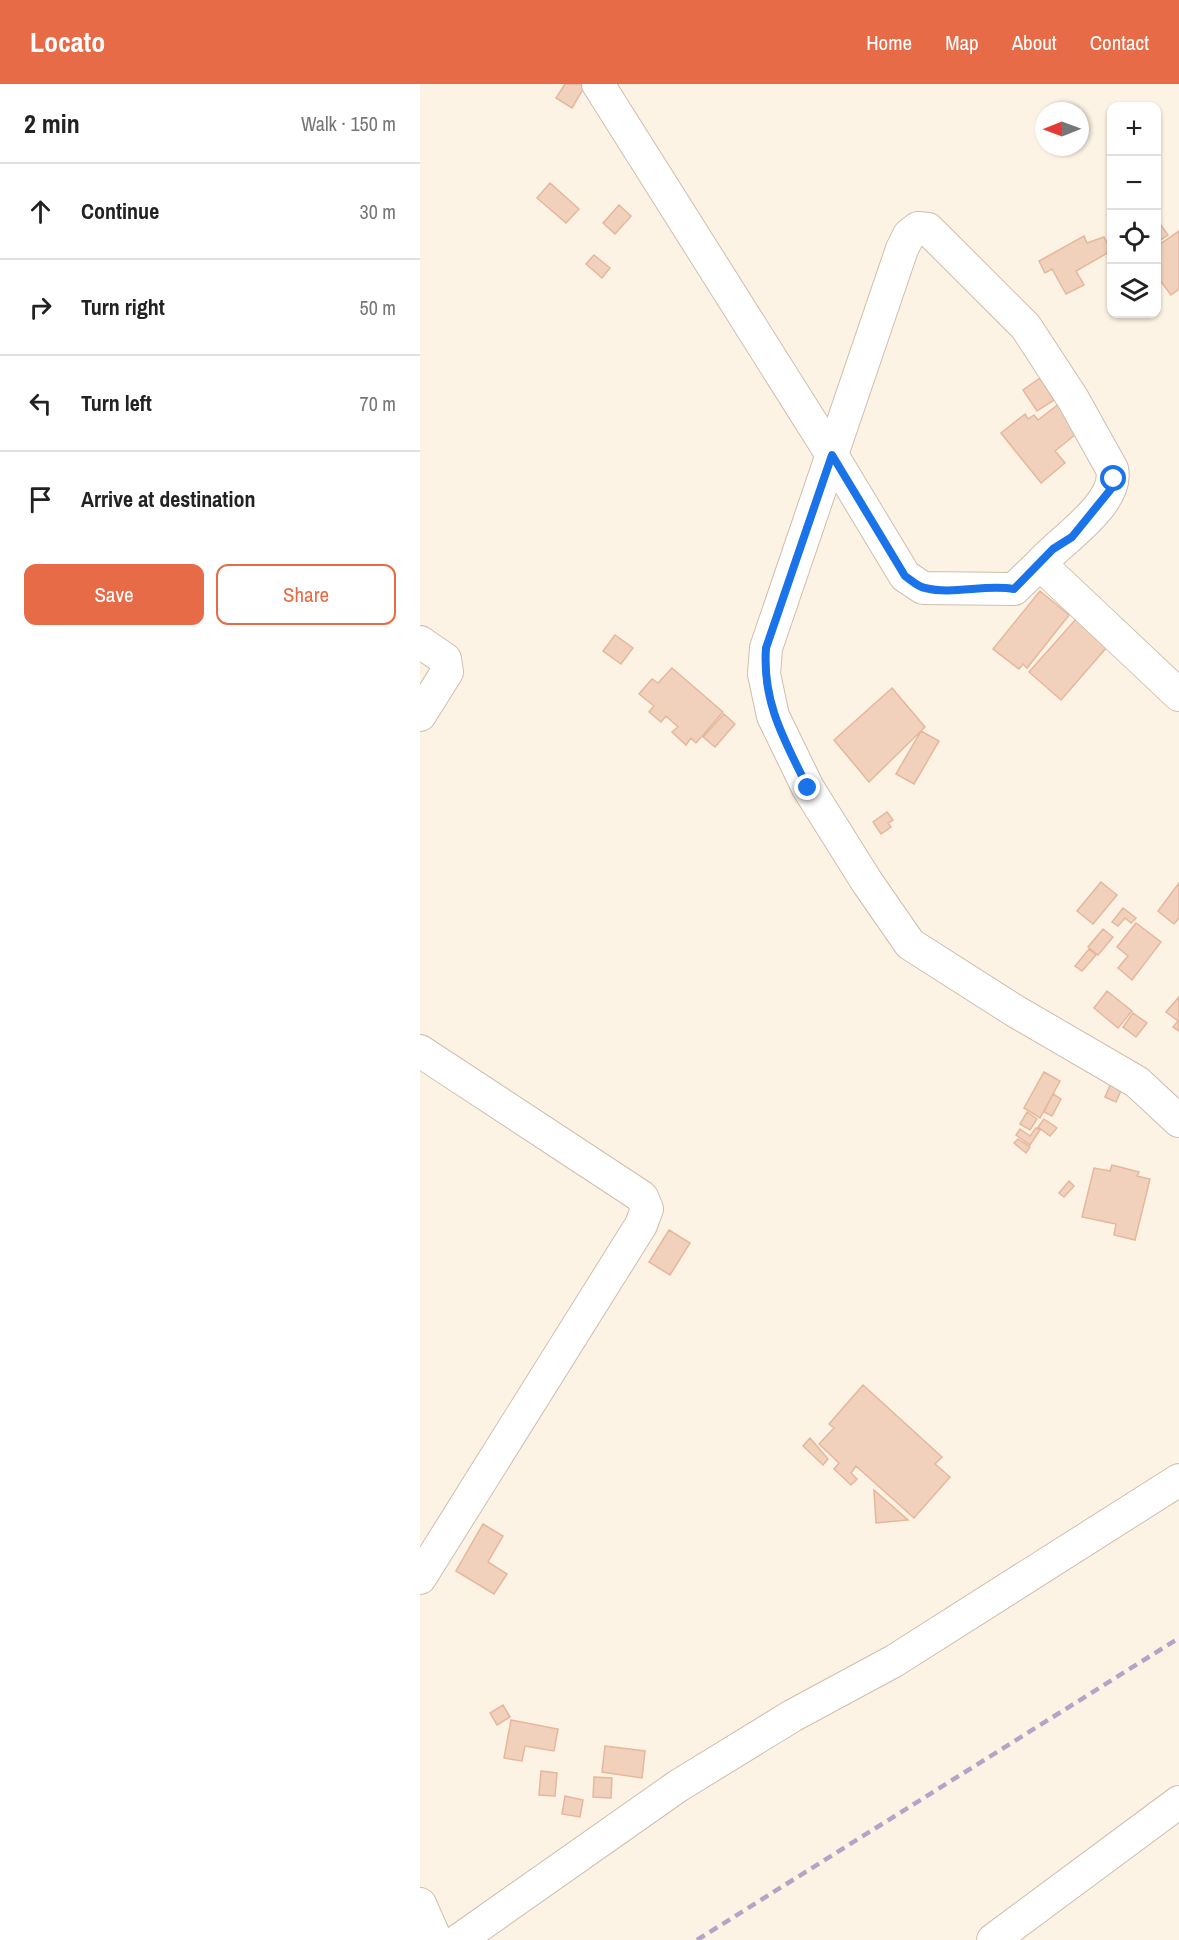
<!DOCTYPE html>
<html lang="en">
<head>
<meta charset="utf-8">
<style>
  :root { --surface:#fff; --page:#f2f2f2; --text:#222; --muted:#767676; --line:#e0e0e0; --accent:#e86b48 }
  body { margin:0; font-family:"Archivo Narrow",sans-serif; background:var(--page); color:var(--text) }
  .controls { position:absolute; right:18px; top:18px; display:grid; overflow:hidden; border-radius:12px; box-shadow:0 2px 4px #0004 }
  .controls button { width:54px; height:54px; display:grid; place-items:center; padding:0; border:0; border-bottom:2px solid var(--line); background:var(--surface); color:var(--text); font:30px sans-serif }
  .compass { position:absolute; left:615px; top:18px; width:54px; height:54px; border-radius:50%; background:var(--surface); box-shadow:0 2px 4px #0004; rotate:269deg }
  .stop { position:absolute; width:18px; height:18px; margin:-14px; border:4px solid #1a73e8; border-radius:50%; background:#fff }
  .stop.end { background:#1a73e8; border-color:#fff; box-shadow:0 2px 6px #0008 }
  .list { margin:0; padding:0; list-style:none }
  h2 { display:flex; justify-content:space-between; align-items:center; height:78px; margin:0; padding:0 24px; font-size:26px }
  h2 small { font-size:20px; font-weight:400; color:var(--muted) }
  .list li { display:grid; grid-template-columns:39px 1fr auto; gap:18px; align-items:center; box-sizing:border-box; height:96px; padding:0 24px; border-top:2px solid var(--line) }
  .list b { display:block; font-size:22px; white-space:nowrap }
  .list em { font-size:20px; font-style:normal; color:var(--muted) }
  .actions { display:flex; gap:12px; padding:18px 24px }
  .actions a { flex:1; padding:14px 0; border:2px solid var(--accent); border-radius:12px; text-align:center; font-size:21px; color:var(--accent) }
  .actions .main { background:var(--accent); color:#fff }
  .icon { flex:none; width:33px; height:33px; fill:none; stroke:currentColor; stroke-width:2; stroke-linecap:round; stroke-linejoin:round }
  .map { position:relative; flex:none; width:759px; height:1856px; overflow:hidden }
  header { display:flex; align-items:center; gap:36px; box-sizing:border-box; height:84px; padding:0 30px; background:var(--accent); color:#fff }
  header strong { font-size:28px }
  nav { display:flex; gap:33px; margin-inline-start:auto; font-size:21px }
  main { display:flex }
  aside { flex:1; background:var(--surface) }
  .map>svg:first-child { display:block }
  .building { fill:#f2d1bc; stroke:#e5b79c; stroke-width:1.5 }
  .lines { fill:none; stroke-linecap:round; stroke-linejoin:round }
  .street-casing { stroke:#d0bdad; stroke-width:34 }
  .street { stroke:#fff; stroke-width:32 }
  .rail { stroke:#b6a3c6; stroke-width:4.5; stroke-dasharray:9 6; stroke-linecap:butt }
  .route { stroke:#1a73e8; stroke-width:8 }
</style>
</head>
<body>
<header>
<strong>Locato</strong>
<nav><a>Home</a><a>Map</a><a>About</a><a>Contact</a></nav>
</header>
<main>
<aside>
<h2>2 min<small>Walk · 150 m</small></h2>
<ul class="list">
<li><svg class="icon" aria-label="ahead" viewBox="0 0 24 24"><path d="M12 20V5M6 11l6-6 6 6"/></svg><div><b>Continue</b></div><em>30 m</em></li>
<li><svg class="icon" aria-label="right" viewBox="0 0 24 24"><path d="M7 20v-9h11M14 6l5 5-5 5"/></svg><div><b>Turn right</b></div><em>50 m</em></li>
<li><svg class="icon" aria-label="left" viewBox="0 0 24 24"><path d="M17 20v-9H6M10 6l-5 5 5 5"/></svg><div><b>Turn left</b></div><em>70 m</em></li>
<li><svg class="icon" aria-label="arrive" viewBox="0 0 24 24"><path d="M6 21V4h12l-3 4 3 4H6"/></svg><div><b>Arrive at destination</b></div></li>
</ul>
<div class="actions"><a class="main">Save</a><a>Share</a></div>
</aside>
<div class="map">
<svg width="759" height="1856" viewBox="0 0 759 1856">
  <rect width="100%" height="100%" fill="#fdf3e4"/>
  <!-- building -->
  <path class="building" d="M145,0H166L152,24L136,14Z
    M130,99L159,125L146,139L117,114Z
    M199,121L211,132L195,150L183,139Z
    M736,134L748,151L736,159Z
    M759,147V205L751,211L736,191V163Z
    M664,152L667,159L684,153L691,167L656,187L664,201L646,210L632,185L625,189L619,177Z
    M174,171L190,184L182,194L166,180Z
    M620,294L634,316L617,327L603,306Z
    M640,319L661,346L635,367L645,379L621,399L581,349L605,330L608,335L614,331L618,336Z
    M620,507L649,531L607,584L603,580L599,585L573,565Z
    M656,535L687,563L641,616L609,588Z
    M195,551L213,564L201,580L183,567Z
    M252,584L303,628L276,659L271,654L266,661L252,648L258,643L246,632L241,638L229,628L234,622L219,610L232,595L238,599Z
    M472,604L505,643L449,698L414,656Z
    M304,630L315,640L295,663L283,653Z
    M501,647L519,657L494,700L476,690Z
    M467,728L473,736L468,739L471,743L461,750L453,738Z
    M681,798L697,811L673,840L657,827Z
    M759,799V834L754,840L738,827Z
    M703,824L716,834L711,839L705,834L698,842L692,838Z
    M716,839L741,858L712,896L698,884L708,872L697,863Z
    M683,845L693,853L678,871L668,863Z
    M669,865L676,871L662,887L655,882Z
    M687,907L712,927L698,944L674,924Z
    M759,913V947L753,943L758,937L746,928Z
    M713,929L727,939L716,953L703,943Z
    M624,988L640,997L620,1034L604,1024Z
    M692,997L703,1002L696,1018L685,1013Z
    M633,1010L641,1015L632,1032L624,1028Z
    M607,1028L617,1035L610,1046L600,1040Z
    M624,1035L637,1044L630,1052L618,1043Z
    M616,1044L620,1046L610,1061L596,1051L600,1045L610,1052Z
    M598,1055L610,1063L606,1069L594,1059Z
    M692,1081L719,1088L717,1092L730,1095L715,1156L694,1151L696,1140L662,1133L674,1084L690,1087Z
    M649,1097L654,1102L644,1113L639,1109Z
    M249,1146L270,1159L250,1191L229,1178Z
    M443,1301L522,1373L515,1380L530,1393L494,1434L436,1382L431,1389L437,1395L431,1401L414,1385L419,1379L399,1360L414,1344L409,1340Z
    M390,1354L408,1375L403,1381L383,1362Z
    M454,1406L488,1436L456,1439Z
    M63,1440L83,1452L68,1478L87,1490L74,1510L36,1487Z
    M83,1621L90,1633L77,1641L70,1629Z
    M91,1636L138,1645L134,1667L105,1662L102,1677L84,1674Z
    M185,1662L225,1667L222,1694L182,1688Z
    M121,1687L137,1689L135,1712L119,1711Z
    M174,1693L192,1694L191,1714L173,1713Z
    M145,1712L163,1716L160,1733L142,1730Z"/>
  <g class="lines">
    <defs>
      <path id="street" d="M178,0L412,371L485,492L503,504L594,505L620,480
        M0,558L25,575L27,588L0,631
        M759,611L620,480C640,457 700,419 692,385L653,315L606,243L508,145L498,144L489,151L482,165L346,564L344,590L353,632L388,704L447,798L490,860L595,927L717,998L759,1037
        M0,967L222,1113L227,1125L221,1141L0,1494
        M0,1820L16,1856
        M39,1856L258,1702L372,1632L474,1577L759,1396
        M573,1856L759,1718"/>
    </defs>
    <!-- street casing -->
    <use href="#street" class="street-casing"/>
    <!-- street -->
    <use href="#street" class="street"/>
    <!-- rail -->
    <path class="rail" d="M277,1856L759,1554"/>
  </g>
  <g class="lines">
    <!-- route -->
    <path class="route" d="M388,704C365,657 342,619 346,564L412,371L485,492C491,496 498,503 505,504C533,511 565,500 594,505L633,465L652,453L691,405L694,395"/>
  </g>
</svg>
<div class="controls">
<button>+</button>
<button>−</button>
<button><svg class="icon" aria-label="locate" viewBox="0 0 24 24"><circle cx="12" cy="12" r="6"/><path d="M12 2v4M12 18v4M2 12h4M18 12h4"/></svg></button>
<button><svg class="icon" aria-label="layers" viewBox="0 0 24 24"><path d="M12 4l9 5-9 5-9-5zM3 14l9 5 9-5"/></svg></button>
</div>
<svg class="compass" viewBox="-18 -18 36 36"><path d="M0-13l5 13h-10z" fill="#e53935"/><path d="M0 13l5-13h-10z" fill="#767676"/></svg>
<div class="stop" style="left:694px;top:395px"></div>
<div class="stop end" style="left:388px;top:704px"></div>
</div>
</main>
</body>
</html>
